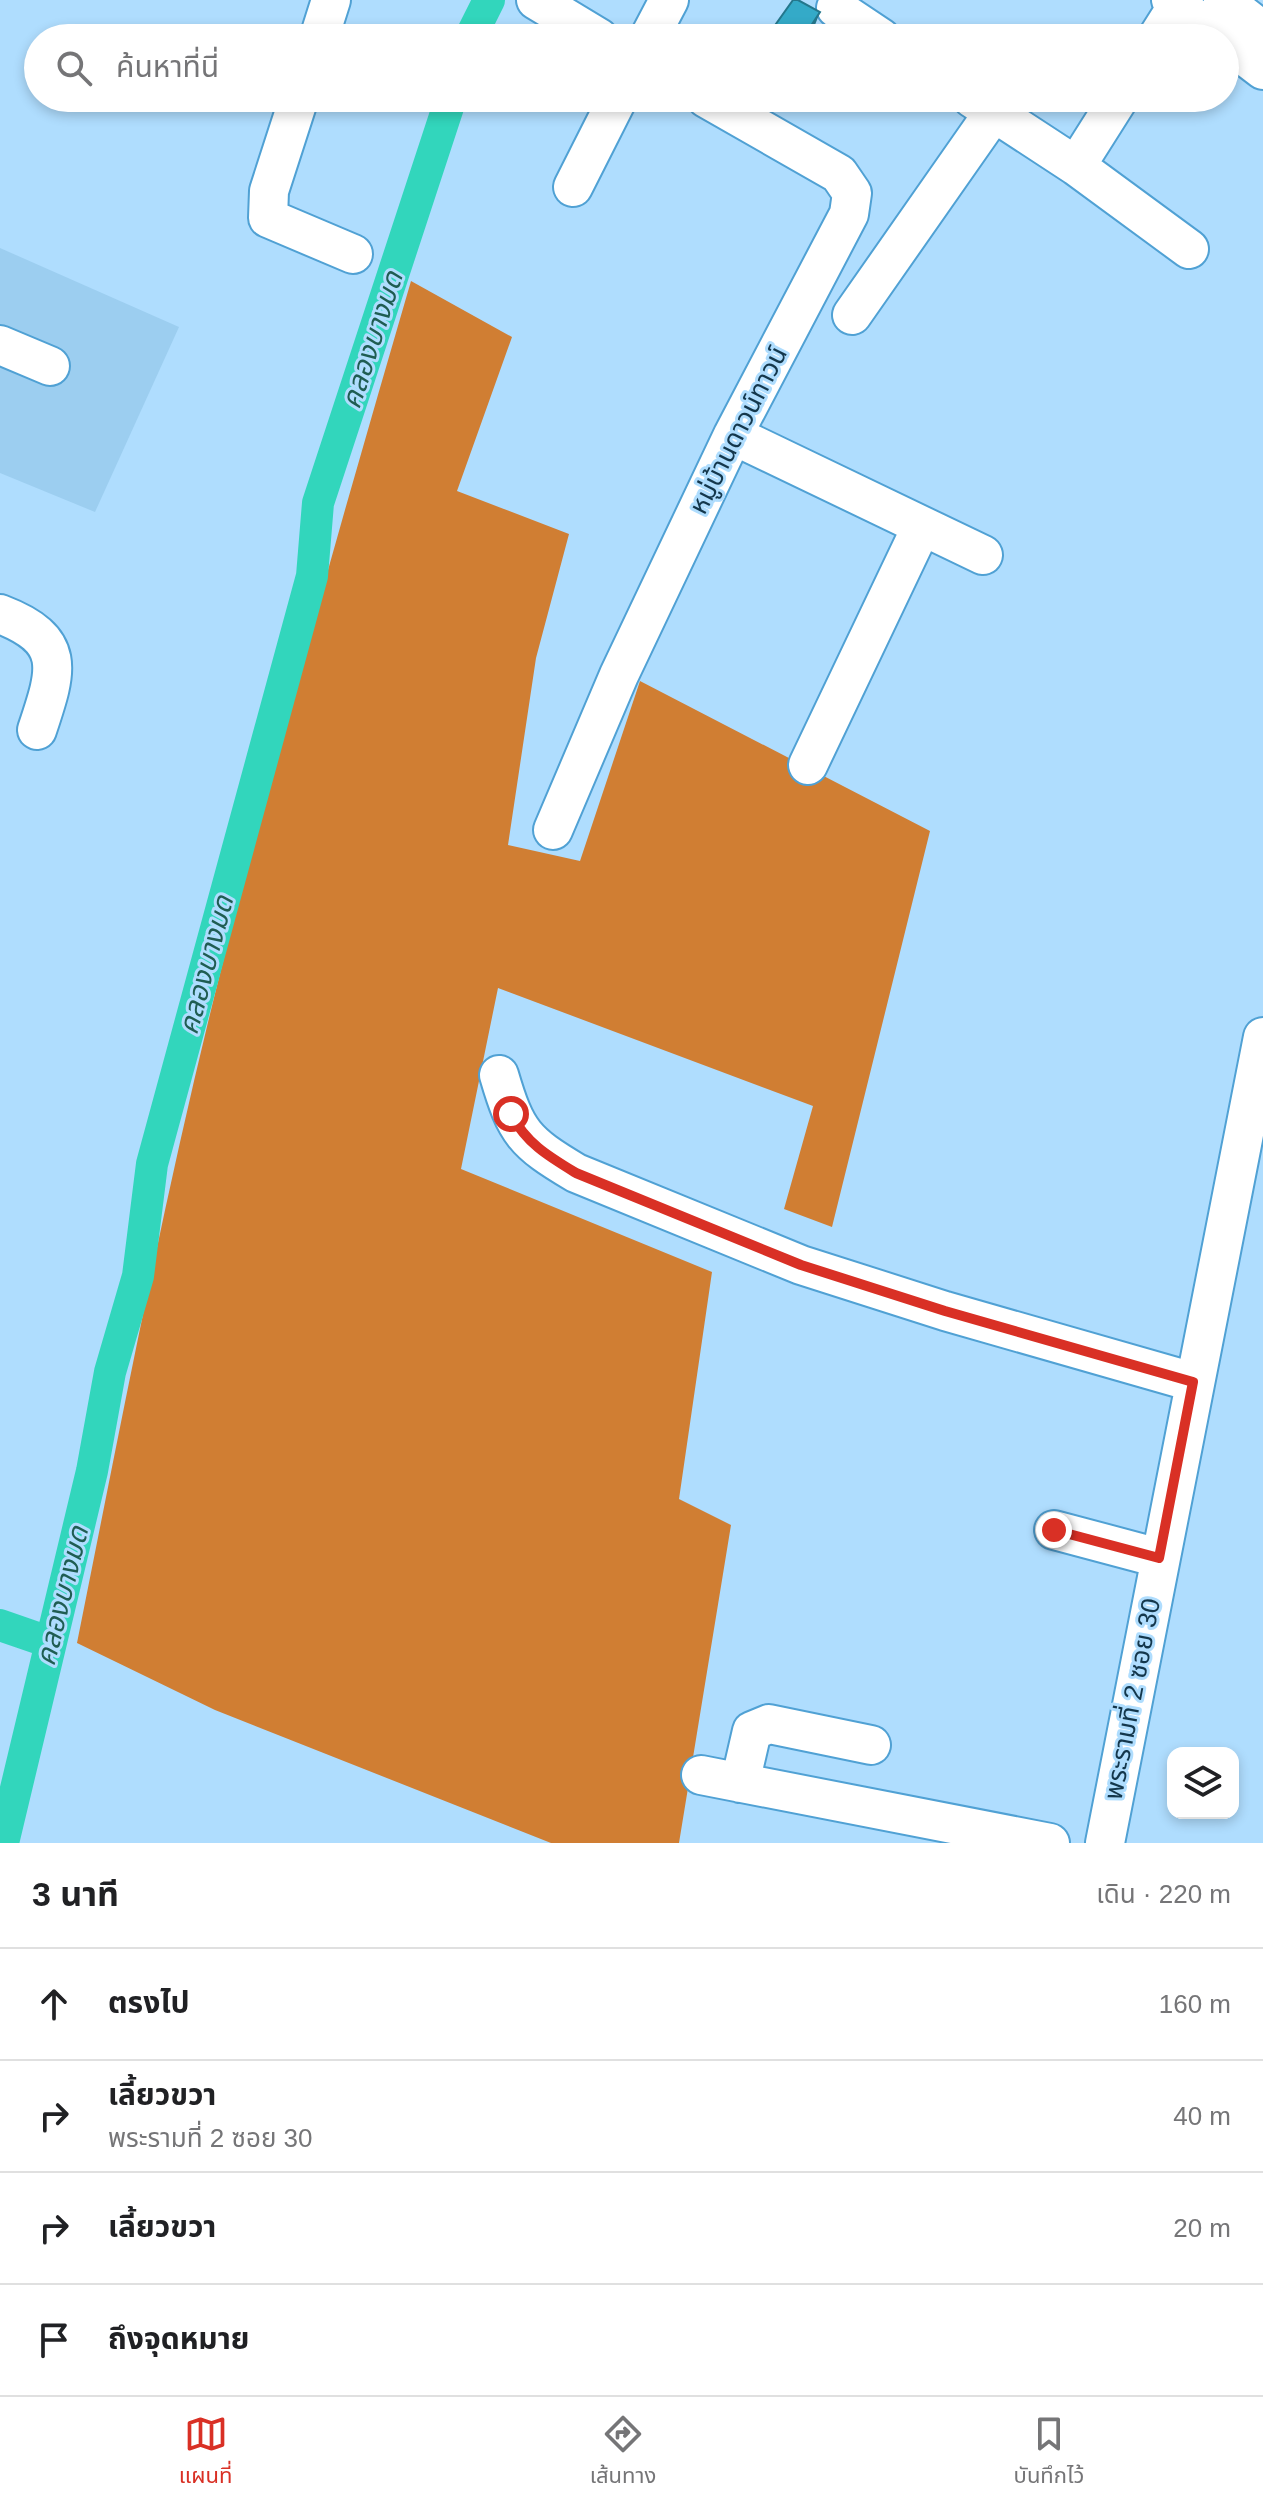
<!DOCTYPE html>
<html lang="th">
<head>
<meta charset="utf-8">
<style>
  :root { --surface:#fff; --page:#f2f2f2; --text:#202124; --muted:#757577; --line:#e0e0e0; --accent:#d93025 }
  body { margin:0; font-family:Arial,"Noto Sans Thai",sans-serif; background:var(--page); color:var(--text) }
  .controls { position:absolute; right:24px; bottom:24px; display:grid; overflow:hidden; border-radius:16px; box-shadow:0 4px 12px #0003 }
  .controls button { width:72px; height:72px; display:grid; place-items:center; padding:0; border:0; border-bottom:2px solid var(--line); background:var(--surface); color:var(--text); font:40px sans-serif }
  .stop { position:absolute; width:24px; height:24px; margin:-18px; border:6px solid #d93025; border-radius:50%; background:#fff }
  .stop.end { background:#d93025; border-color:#fff; box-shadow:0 2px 8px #0008 }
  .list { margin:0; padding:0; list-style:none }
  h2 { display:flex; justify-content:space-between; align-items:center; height:104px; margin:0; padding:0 32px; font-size:34px }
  h2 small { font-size:26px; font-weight:400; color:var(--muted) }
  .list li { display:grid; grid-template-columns:52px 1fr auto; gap:24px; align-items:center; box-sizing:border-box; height:112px; padding:0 32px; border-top:2px solid var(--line) }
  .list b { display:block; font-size:30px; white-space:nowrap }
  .list p { margin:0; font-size:26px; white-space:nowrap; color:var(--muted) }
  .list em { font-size:26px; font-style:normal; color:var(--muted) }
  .icon { flex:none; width:44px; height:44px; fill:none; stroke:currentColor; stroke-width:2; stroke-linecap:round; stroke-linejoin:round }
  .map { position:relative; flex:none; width:1263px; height:1843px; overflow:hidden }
  .search { position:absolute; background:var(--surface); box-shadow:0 4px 12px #0003; left:24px; right:24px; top:24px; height:88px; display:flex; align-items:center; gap:20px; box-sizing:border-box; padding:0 28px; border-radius:44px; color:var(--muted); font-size:30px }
  .sheet { height:552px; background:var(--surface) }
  nav { display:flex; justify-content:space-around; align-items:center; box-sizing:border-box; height:112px; border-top:2px solid var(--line); background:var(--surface); font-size:22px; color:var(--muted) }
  nav a { display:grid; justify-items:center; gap:4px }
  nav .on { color:var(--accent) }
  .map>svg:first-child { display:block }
  .built { fill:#9ccef0 }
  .forest { fill:#d07e33 }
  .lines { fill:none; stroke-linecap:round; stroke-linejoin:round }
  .canal { stroke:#32d6bc; stroke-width:32 }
  .minor-casing { stroke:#50a1d4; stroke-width:42 }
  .minor { stroke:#fff; stroke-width:38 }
  .shaded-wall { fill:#24778c }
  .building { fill:#34aac8; stroke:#24778c; stroke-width:2 }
  .route { stroke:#d93025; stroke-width:10 }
  .labels { text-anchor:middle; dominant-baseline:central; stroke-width:6; stroke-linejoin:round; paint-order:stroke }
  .street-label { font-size:26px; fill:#14374c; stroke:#afddfe }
  .water-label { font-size:28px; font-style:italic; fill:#1f5d52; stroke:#afddfe }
</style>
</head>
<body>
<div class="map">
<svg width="1263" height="1843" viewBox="0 0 1263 1843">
  <rect width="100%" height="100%" fill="#afddfe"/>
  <!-- built -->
  <path class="built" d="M0,248L179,327L95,512L0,473Z"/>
  <!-- forest -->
  <path class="forest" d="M411,281L512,337L457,491L569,534L536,658L508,845L580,861L640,681L930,831L832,1227L784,1209L813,1106L498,988L461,1169L712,1272L679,1499L731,1525L679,1843H551L215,1710L77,1643C123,1413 167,1181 225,954C282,728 346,504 411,281Z"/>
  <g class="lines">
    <!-- canal -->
    <path class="canal" d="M470,38L489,0
      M0,1625L49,1642
      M3,1843L92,1471L110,1372L138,1276L152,1164L312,576L318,503L451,98"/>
    <defs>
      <path id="minor" d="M536,0L599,38
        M1171,0L1221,38
        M1223,0L1263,31
        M836,8L881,38
        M319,38L331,0
        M649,38L669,0
        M1157,38L1181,0
        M1225,41L1263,70
        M299,98L269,191L268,218L353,254
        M972,98L1076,166L1189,249
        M1076,166L1119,98
        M573,187L618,98
        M852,315L994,112
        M0,345L50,366
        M733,435L983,555
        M0,614C68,640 57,670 37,730
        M808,765L921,528
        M553,830L619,675L733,435L849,214L852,193L839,174L706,98
        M499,1075C516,1133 524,1142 576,1173L801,1265L945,1311L1193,1382
        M1054,1530L1159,1558
        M701,1775L1050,1843
        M740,1783L752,1731L769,1724L871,1745
        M1105,1843L1263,1037"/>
    </defs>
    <!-- minor casing -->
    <use href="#minor" class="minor-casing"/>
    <!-- minor -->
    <use href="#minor" class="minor"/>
  </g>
  <!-- shaded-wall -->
  <path class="shaded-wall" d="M820,12L815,25L807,38H803Z"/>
  <!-- building -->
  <path class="building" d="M793,0H798L820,12L803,38H766Z"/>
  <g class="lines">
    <!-- route -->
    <path class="route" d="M511,1114C526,1143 548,1156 576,1173L801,1265L945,1311L1193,1382L1159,1558L1054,1530"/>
  </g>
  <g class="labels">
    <!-- street labels -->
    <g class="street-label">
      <text transform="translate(738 430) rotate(-63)">หมู่บ้านดาวน์ทาวน์</text>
      <text transform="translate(1132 1699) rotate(-79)">พระรามที่ 2 ซอย 30</text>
    </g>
    <!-- water labels -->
    <g class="water-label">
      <text transform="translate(372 340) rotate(-72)">คลองบางมด</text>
      <text transform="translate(206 965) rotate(-75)">คลองบางมด</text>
      <text transform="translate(62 1596) rotate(-76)">คลองบางมด</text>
    </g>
  </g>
</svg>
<div class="controls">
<button><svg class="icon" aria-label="layers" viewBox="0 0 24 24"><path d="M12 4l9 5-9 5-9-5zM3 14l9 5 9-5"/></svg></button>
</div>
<div class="stop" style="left:511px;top:1114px"></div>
<div class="stop end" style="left:1054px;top:1530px"></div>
<div class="search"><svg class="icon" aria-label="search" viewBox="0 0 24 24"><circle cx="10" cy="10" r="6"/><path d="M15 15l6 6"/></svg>ค้นหาที่นี่</div>
</div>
<section class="sheet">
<h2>3 นาที<small>เดิน · 220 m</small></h2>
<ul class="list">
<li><svg class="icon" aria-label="ahead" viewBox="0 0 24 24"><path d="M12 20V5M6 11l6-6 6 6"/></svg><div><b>ตรงไป</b></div><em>160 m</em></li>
<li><svg class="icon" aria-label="right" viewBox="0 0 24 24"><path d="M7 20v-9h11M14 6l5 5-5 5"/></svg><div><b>เลี้ยวขวา</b><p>พระรามที่ 2 ซอย 30</p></div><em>40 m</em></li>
<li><svg class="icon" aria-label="right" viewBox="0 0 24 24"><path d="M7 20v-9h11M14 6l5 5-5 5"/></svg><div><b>เลี้ยวขวา</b></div><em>20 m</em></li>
<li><svg class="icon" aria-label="arrive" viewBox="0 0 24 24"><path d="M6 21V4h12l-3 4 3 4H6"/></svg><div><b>ถึงจุดหมาย</b></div></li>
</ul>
</section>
<nav>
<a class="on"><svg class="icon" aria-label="map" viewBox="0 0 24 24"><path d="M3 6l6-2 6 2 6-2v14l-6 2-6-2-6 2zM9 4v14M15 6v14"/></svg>แผนที่</a>
<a><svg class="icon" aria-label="directions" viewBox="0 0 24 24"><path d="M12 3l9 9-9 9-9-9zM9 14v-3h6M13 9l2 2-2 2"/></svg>เส้นทาง</a>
<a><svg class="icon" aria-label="saved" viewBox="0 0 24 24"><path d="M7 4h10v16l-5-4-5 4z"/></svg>บันทึกไว้</a>
</nav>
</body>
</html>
